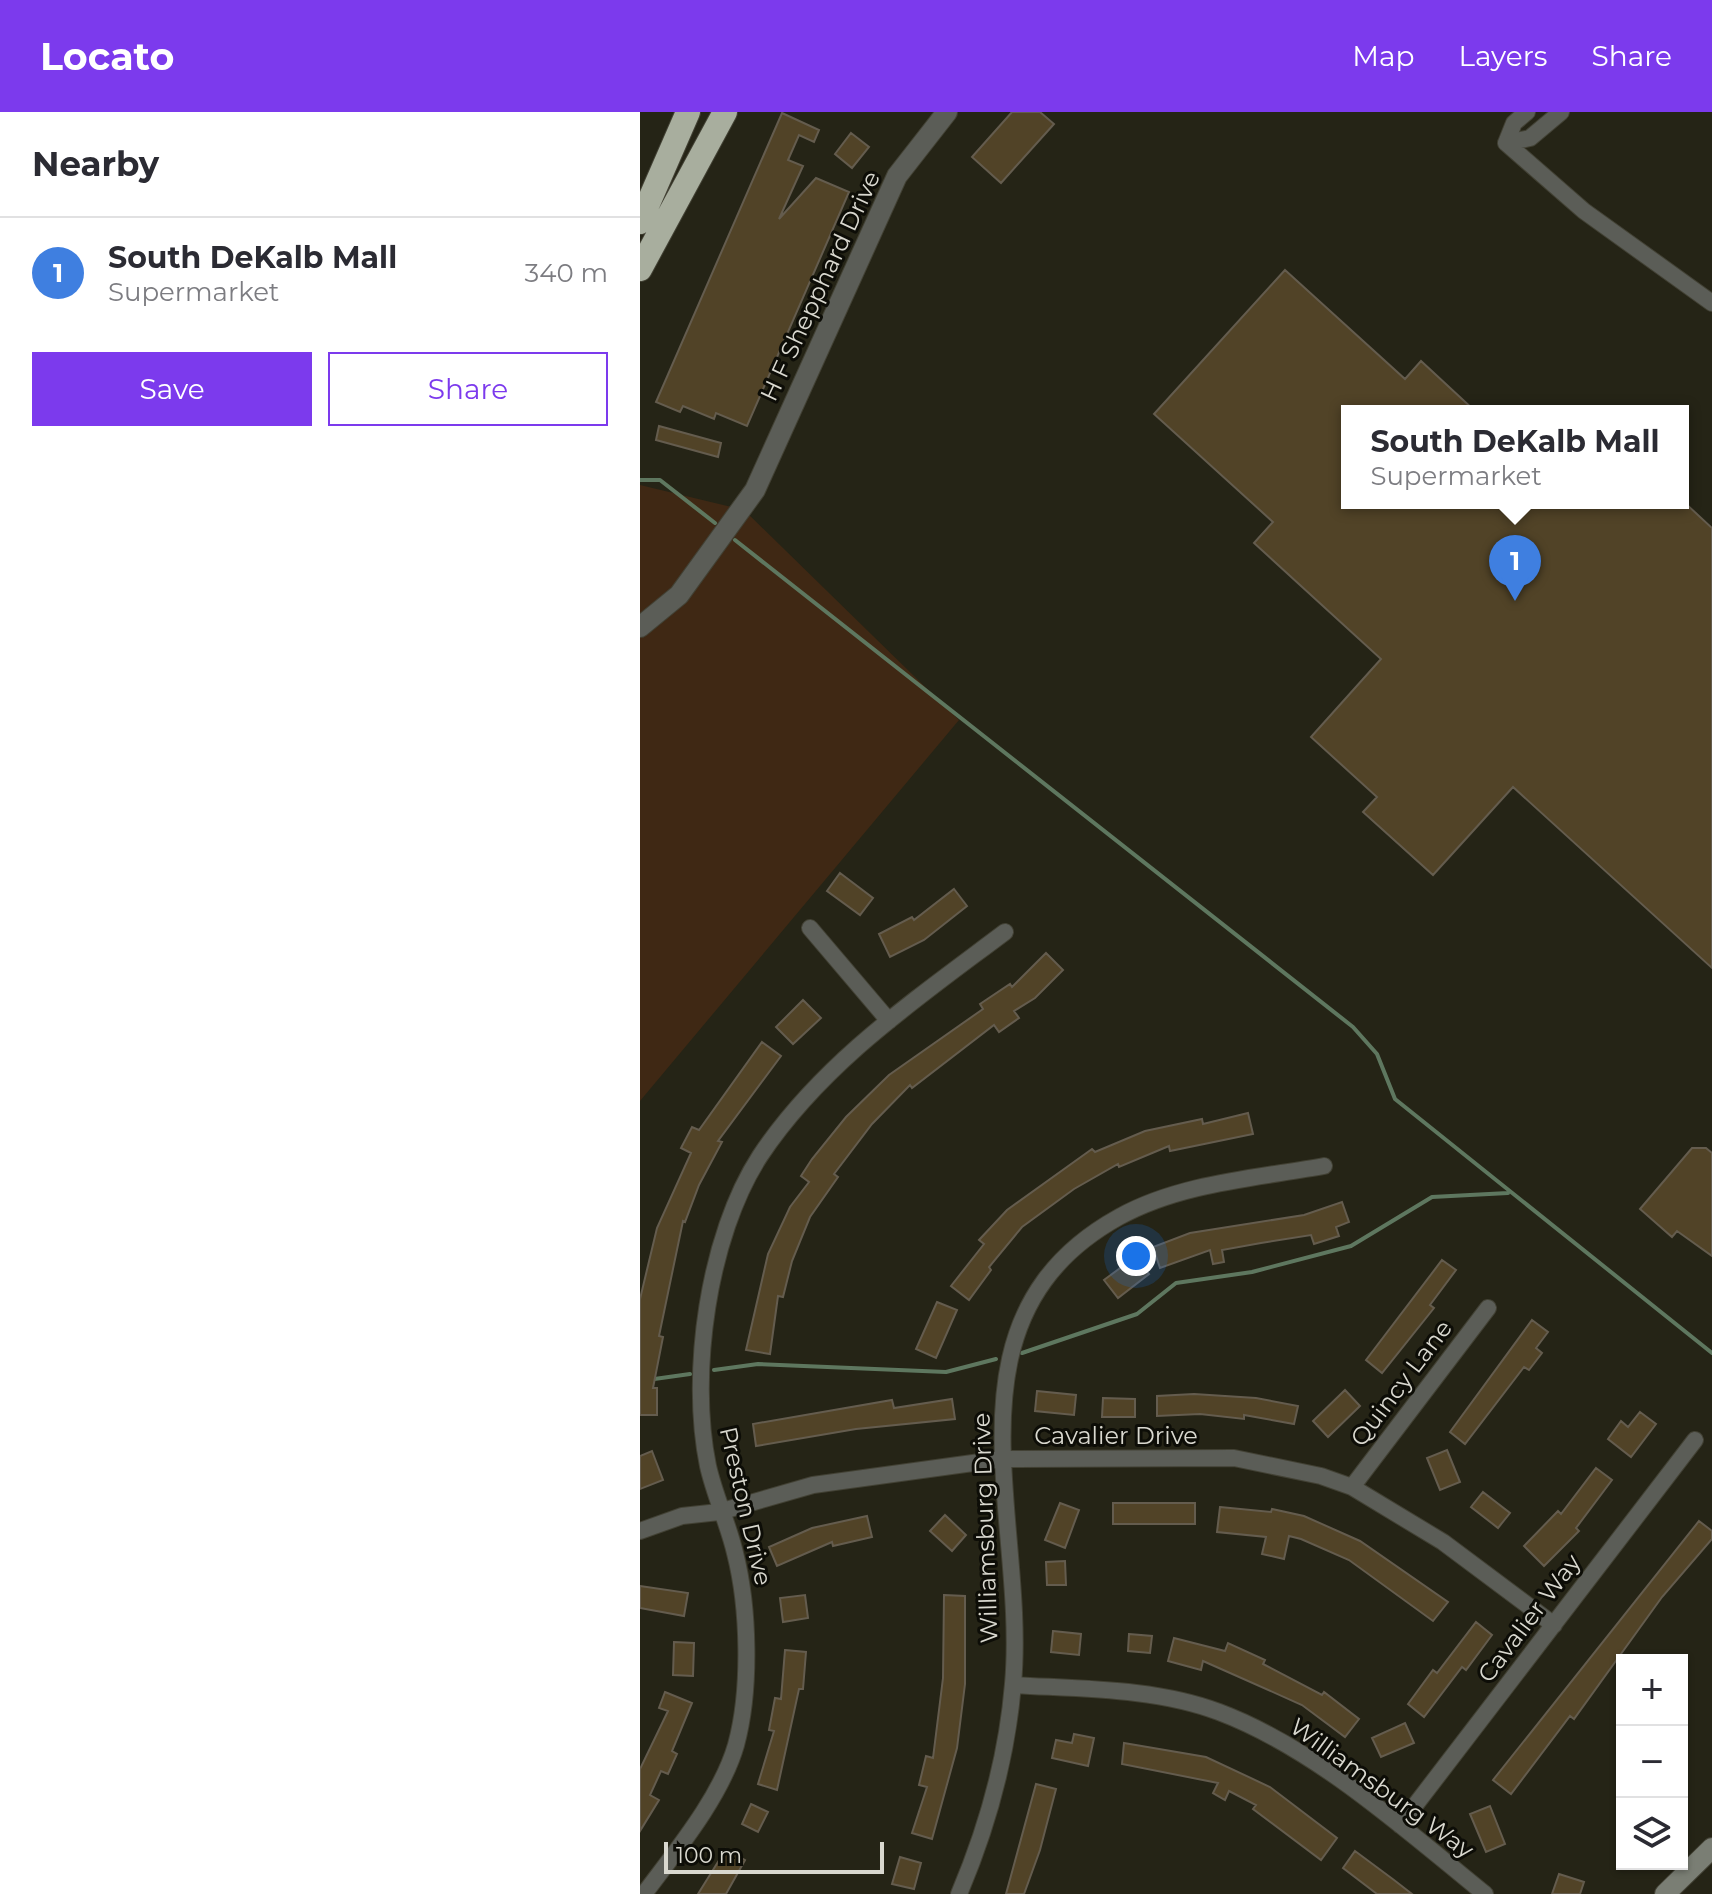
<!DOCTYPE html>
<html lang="en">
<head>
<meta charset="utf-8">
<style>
  :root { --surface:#fff; --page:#f2f2f3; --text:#2b2b33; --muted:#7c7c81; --line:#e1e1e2; --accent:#7c3aed }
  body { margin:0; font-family:Montserrat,sans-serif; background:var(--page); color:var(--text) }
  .controls { position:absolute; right:24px; bottom:24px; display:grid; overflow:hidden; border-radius:0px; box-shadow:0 2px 6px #0004 }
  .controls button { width:72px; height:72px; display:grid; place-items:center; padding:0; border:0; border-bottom:2px solid var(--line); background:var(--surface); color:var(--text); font:40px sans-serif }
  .scale { position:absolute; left:24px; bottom:20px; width:220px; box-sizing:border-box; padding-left:8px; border:4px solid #d9d8cf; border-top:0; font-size:22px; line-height:28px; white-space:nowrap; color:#d9d8cf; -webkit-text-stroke:6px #0d0d07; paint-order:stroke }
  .you { position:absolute; left:496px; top:1144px; width:28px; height:28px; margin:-20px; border:6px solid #fff; border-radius:50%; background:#1a73e8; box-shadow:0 0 0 12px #1a73e833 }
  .badge { display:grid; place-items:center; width:52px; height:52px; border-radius:50%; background:var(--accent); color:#fff; font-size:26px; font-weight:700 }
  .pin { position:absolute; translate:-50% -66px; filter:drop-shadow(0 2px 4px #0008) }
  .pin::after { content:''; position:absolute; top:42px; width:28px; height:24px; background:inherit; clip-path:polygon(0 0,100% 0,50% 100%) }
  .popup { position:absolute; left:701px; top:293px; width:348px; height:104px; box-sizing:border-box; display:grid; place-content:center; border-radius:0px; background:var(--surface); filter:drop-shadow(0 2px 6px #0005); font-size:26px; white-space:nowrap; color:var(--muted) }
  .popup b { font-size:30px; color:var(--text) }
  .popup::after { content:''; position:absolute; left:50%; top:100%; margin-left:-16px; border:16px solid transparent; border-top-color:var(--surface) }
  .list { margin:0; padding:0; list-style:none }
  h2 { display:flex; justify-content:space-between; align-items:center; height:104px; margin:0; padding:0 32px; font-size:34px }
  h2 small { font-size:26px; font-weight:400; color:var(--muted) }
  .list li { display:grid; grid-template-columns:52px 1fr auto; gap:24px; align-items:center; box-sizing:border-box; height:112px; padding:0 32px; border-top:2px solid var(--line) }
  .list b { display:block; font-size:30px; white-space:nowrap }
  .list p { margin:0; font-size:26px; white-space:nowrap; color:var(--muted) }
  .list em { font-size:26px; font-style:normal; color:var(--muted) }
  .actions { display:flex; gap:16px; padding:24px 32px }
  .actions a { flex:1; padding:18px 0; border:2px solid var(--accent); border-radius:0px; text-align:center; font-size:28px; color:var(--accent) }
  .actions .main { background:var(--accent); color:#fff }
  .icon { flex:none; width:44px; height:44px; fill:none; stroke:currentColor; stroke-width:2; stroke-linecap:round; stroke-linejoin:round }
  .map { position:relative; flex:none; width:1072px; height:1782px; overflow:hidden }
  header { display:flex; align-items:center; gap:48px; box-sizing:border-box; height:112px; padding:0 40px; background:var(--accent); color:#fff }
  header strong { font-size:38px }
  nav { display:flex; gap:44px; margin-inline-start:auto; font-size:28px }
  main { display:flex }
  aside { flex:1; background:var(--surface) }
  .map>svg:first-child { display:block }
  .green { fill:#3f2814 }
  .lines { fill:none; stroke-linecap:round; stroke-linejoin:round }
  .stream { stroke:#5e775f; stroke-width:4 }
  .building { fill:#514327; stroke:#645c4e; stroke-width:2 }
  .minor-casing { stroke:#424134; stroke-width:18 }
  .tertiary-casing { stroke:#424134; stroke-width:22 }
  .secondary-casing { stroke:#424134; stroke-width:22 }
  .motorway-casing { stroke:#424134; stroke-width:26 }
  .minor { stroke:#5b5d57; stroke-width:16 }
  .tertiary { stroke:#5b5d57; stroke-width:20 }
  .secondary { stroke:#7a7e74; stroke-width:20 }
  .motorway { stroke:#a8ae9e; stroke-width:24 }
  .labels { text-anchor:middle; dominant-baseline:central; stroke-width:6; stroke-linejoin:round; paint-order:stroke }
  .street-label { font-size:24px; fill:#d9d8cf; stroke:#0d0d07 }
</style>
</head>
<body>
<header>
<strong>Locato</strong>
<nav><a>Map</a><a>Layers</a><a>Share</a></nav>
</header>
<main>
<aside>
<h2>Nearby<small></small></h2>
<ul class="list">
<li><span class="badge" style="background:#3f7fe0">1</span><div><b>South DeKalb Mall</b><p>Supermarket</p></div><em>340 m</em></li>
</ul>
<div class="actions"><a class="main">Save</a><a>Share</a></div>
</aside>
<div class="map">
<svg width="1072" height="1782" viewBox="0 0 1072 1782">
  <rect width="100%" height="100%" fill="#252416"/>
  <!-- green -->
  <path class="green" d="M0,373L104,398L319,608L0,989Z"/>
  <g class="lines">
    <!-- stream -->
    <path class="stream" d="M0,368H20L75,411
      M95,428L713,915L737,942L755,987L1072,1241
      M382,1241L497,1202L536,1171L612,1160L711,1134L792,1085L868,1081
      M74,1258L118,1252L306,1260L356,1247
      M0,1269L50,1262"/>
  </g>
  <!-- building -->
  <path class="building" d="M372,0H400L414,12L361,71L332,45Z
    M142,1L179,18L174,30L159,23L148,48L163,54L139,107L176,66L209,80L107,314L76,301L74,307L43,294L40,300L16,290Z
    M211,21L229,35L212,56L195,42Z
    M645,158L765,267L781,249L835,299H707V391H1045L1072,416V856L873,675L793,763L723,700L737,685L671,625L741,547L614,431L633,410L514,302Z
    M19,314L81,331L78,345L16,328Z
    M200,761L233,786L220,803L187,779Z
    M314,777L327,794L284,828L250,845L239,822L272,805L274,808Z
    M406,841L423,858L395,886L374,899L379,906L359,920L354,913L272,976L270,973L232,1012L194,1062L198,1065L170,1105L152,1149L143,1185L138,1184L130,1242L106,1238L128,1142L150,1095L169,1070L161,1064L172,1047L206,1005L249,963L343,897L340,892L370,872L372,875Z
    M163,888L181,906L153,932L136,915Z
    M122,930L141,944L78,1029L82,1030L59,1073L45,1110L43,1109L19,1224L23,1225L13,1276H17V1303H0V1187L17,1116L51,1041L41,1036L52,1015L59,1018Z
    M608,1001L613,1022L530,1039L529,1034L479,1055L478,1052L434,1077L382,1115L349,1155L351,1158L329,1188L311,1174L344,1132L339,1128L367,1098L452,1037L455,1040L505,1019L562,1007L563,1012Z
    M1052,1036H1066L1072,1041V1144L1037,1119L1032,1125L1000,1097Z
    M702,1090L709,1110L696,1115L699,1124L674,1132L671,1123L621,1131L582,1138L584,1150L573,1152L570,1138L520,1156L513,1135L550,1121L664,1103Z
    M495,1145L509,1162L478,1186L464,1168Z
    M802,1148L816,1158L790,1193L794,1196L742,1261L726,1248Z
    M297,1190L317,1198L296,1246L276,1237Z
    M892,1208L908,1220L896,1236L902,1241L889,1258L884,1255L825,1332L810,1320Z
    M705,1278L720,1294L688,1325L673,1309Z
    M397,1279L436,1283L434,1303L395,1299Z
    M554,1282L616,1286L658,1294L654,1312L604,1303V1307L560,1302L517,1304V1284Z
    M463,1286L495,1287V1305H462Z
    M312,1287L315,1307L216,1317L116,1334L113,1312L252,1288L254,1296Z
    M1000,1300L1016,1312L991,1345L968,1327L981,1309L988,1315Z
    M807,1338L820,1370L800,1378L787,1346Z
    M12,1339L23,1368L0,1377V1344Z
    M956,1356L972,1368L936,1416L939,1419L904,1454L884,1434L918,1399L921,1402Z
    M843,1380L870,1401L858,1416L831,1395Z
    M420,1391L439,1398L425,1436L405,1428Z
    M473,1391H555V1412H473Z
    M580,1395L631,1400L632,1397L664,1404L720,1429L808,1490L793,1509L709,1448L661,1427L649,1424L644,1447L622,1442L626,1425L577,1420Z
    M305,1403L326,1423L312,1439L290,1419Z
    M227,1404L232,1425L193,1434L192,1430L137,1454L129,1435L172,1416Z
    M1059,1409L1072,1419V1427L1022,1485L934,1607L930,1604L871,1682L853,1668Z
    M425,1449L426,1473H407L406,1450Z
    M0,1474L48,1481L44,1504L0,1496Z
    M165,1483L168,1506L143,1510L140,1486Z
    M304,1483L325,1484V1572L317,1636L292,1727L272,1721L287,1675L279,1673L286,1644L293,1646L303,1566Z
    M836,1510L852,1523L826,1558L822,1555L784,1605L768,1592L793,1558L797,1561Z
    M413,1519L441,1522L439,1543L411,1540Z
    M489,1522L512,1524L510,1541L488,1539Z
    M534,1526L585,1539L588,1531L625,1548L623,1552L682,1583L684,1580L719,1607L705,1625L662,1593L563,1549L561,1558L528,1549Z
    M34,1530L54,1531L53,1564L33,1563Z
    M145,1538L166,1540L163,1577H159L137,1678L118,1672L134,1619L129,1618L135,1586L141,1587Z
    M25,1580L52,1591L32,1639L37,1642L28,1662L21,1659L10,1683L19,1688L0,1719V1657L28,1599L19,1596Z
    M765,1611L774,1631L741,1645L732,1626Z
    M434,1622L454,1626L448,1654L412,1646L416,1628L432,1631Z
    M484,1631L566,1645L630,1675L697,1726L681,1748L613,1697L616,1693L589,1679L585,1688L573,1681L578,1671L482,1652Z
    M396,1672L416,1677L400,1738L384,1782H366Z
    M111,1692L128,1700L118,1720L102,1712Z
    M850,1694L865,1732L846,1740L830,1702Z
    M86,1737L105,1748L86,1782H58Z
    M715,1739L754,1768L772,1782H737L703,1756Z
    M260,1745L281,1751L274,1777L252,1772Z
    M919,1762L944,1770L940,1782H912Z"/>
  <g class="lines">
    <defs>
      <path id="minor" d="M866,31L944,99L1072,191
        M866,31L890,26L921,0
        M866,31L874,11L887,0
        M170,816L249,909
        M712,1375L848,1196
        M0,1419L42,1404L79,1400L173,1373L362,1347L594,1346L681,1364L712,1375L803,1430L914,1513
        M373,1573C440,1577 516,1576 579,1600C675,1636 766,1718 845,1782
        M760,1713L1055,1328
        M4,1782C36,1739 81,1685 96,1633C111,1578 109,1496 95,1441C88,1411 75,1385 68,1354C49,1262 68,1124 120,1044C182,951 276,887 365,820
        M319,1782C347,1716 367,1645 373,1572C388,1406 295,1207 479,1105C540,1071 617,1066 684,1054"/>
      <path id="tertiary" d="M0,515L39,483L115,378L257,64L307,0"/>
      <path id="secondary" d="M1025,1782L1072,1736"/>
      <path id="motorway" d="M0,110L48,0
        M0,157L85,0"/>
    </defs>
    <!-- minor casing -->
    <use href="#minor" class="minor-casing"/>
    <!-- tertiary casing -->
    <use href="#tertiary" class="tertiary-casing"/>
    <!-- secondary casing -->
    <use href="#secondary" class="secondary-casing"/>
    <!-- motorway casing -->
    <use href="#motorway" class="motorway-casing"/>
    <!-- minor -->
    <use href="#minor" class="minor"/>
    <!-- tertiary -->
    <use href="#tertiary" class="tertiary"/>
    <!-- secondary -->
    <use href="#secondary" class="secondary"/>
    <!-- motorway -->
    <use href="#motorway" class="motorway"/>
  </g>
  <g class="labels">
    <!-- street labels -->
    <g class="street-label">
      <text transform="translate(180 174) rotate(-65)">H F Shepphard Drive</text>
      <text transform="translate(761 1271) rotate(-53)">Quincy Lane</text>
      <text x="476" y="1323">Cavalier Drive</text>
      <text transform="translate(106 1394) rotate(77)">Preston Drive</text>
      <text transform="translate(345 1416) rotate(-92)">Williamsburg Drive</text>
      <text transform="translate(889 1506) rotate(-53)">Cavalier Way</text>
      <text transform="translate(742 1676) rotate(36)">Williamsburg Way</text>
    </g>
  </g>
</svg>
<div class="controls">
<button>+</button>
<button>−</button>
<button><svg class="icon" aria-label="layers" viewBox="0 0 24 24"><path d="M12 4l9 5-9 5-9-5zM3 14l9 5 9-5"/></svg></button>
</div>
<div class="scale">100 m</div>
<div class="you"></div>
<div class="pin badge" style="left:875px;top:489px;background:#3f7fe0">1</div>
<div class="popup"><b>South DeKalb Mall</b>Supermarket</div>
</div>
</main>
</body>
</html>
